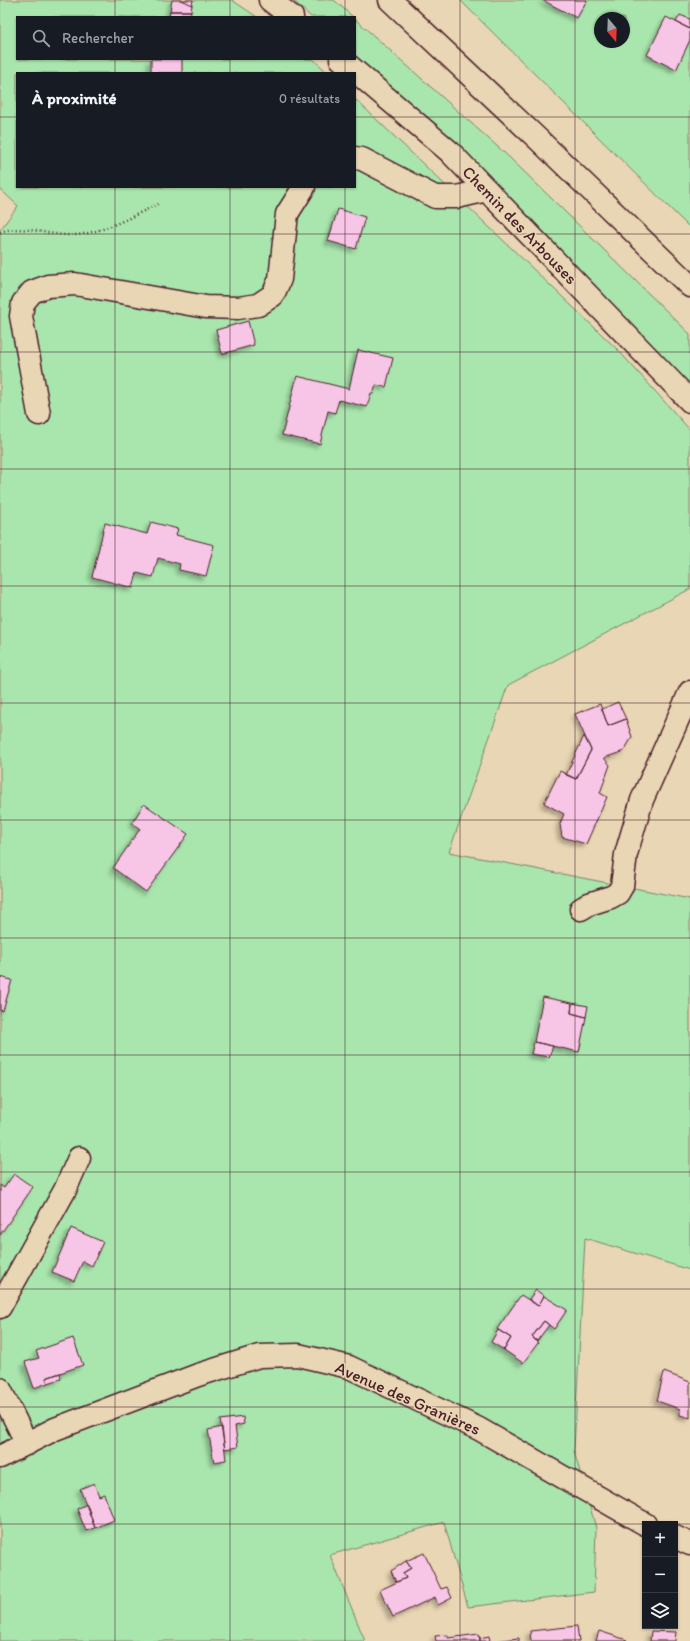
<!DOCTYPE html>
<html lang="fr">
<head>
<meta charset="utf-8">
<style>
  :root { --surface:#171b24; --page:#242831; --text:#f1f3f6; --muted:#9ea1a6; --line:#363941 }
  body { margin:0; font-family:Itim,sans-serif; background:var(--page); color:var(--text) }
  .controls { position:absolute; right:12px; bottom:12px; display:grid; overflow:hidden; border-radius:0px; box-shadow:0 1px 3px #0004 }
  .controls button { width:36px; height:36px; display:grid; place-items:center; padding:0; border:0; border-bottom:1px solid var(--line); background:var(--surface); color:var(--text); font:20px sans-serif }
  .compass { position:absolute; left:594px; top:12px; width:36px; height:36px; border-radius:50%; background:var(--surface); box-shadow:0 1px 3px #0004; rotate:161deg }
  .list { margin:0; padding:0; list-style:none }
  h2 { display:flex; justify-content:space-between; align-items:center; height:52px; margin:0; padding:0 16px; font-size:17px }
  h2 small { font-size:13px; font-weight:400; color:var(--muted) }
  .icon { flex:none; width:22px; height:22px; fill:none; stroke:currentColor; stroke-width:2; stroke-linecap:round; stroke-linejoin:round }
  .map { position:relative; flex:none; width:690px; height:1641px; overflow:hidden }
  .search { position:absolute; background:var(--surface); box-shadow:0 1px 3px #0004; left:16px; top:16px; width:340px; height:44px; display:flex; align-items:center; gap:10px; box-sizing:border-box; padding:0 14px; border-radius:0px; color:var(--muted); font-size:15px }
  .panel { position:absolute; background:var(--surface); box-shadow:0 1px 3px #0004; left:16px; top:72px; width:340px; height:116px; border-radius:0px }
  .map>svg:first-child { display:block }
  .green { fill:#a9e6ad; stroke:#7a826c; fill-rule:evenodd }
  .building { fill:#f7c5e6; stroke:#4a1f2b; filter:url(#shadow) }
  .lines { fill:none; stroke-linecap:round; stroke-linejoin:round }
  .minor-casing { stroke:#4a1f2b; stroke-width:25 }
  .major-casing { stroke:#4a1f2b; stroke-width:25 }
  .path { stroke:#4a1f2b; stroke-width:2.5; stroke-dasharray:1 3; stroke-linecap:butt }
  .minor { stroke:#e9d6b4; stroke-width:22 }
  .major { stroke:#e9d6b4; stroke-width:22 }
  .grid { fill:none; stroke:#4a1f2b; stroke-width:1; stroke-opacity:0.55 }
  .labels { text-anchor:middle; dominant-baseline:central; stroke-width:3; stroke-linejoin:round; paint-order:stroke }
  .street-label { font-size:17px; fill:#4a1f2b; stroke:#e9d6b4 }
</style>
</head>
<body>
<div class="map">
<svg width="690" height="1641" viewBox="0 0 690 1641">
  <defs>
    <filter id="shadow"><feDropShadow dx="-3.5" dy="3.5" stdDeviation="2" flood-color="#0004"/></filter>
  </defs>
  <rect width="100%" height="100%" fill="#e9d6b4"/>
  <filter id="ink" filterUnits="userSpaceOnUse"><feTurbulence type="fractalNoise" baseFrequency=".025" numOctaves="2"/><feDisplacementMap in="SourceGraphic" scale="8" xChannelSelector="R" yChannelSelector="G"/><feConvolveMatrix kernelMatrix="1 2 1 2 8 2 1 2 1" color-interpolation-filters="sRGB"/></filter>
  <g filter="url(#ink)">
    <!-- green -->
    <path class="green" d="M0,0H232L257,17H17V59H313L328,73H17V187H355V99L618,350L690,430V589L508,685L449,852L690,899V1270L585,1238L574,1451L596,1528L594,1592L468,1607L444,1522L330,1555L365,1641H0V230L18,206L0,189Z
      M293,0H334L353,17H311Z
      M460,0H690V228ZM600,18H624V42H600Z
      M355,19L509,157L690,334V387L355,59Z"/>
    <!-- building -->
    <path class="building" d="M172,0H181L192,5L191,11H170Z
      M181,0H193L192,5Z
      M542,0H587L577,18Z
      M170,11H191L190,17H169Z
      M680,15L690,19V29L676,22Z
      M666,17L690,29V40L676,70L647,55Z
      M151,59H182V73H151Z
      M338,209L365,217L356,249L328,241Z
      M248,321L254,345L222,354L216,330Z
      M358,350L393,358L386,387L376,385L373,394L371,393L367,407L339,400L335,413L328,411L320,444L282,435L297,376L349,389Z
      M151,522L178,529L176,535L214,545L206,576L179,570L180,564L158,558L153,577L137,573L133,588L92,577L105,523L147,534Z
      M618,702L626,719L608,726L602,709Z
      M600,704L608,726L626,719L632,737L624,751L604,758L610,765L600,793L607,797L586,844L562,837L560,824L564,814L544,803L560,771L576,779L591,750L575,714Z
      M584,736L591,750L576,779L566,775Z
      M144,804L188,834L146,892L113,868L140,829L132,823Z
      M0,977L12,980L3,1011L0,1010Z
      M543,997L572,1003L571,1013L586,1017L579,1052L534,1042Z
      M572,1003L588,1006L586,1017L571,1013Z
      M534,1042L553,1046L549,1057L531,1054Z
      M14,1174L33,1187L0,1235V1185L4,1188Z
      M71,1228L103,1242L92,1266L83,1261L74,1281L52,1272Z
      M536,1290L544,1296L538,1306L529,1299Z
      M521,1295L538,1306L544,1296L567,1310L554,1329L544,1321L532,1337L538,1343L523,1363L504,1350L511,1338L497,1329Z
      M544,1321L549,1325L537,1341L532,1337Z
      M498,1330L511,1338L504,1350L491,1342Z
      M73,1338L83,1365L46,1378L48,1383L34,1388L25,1362L39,1358L36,1351Z
      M664,1372L690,1382V1418L680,1415V1409L657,1401Z
      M60,1373L61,1379L48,1383L46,1378Z
      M243,1417L244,1424L235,1426L238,1447L225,1449L220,1420Z
      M222,1427L226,1460L214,1462L208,1430Z
      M94,1483L99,1496L104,1494L114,1520L95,1528L80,1489Z
      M87,1504L95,1528L86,1531L77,1509Z
      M424,1553L441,1589L447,1587L452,1598L438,1605L435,1597L393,1617L380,1590L406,1578L403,1573L411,1568L406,1561Z
      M406,1561L411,1568L403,1573L406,1578L396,1582L391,1571Z
      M577,1626L579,1641H531L530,1631Z
      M599,1631L627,1640L626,1641H596Z
      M651,1631L676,1632L675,1641H650Z
      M479,1634L480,1641H436L435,1636L448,1635V1638Z
      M489,1636L490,1641H480V1638Z
      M519,1638V1641H495Z"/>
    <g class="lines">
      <defs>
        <path id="minor" d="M270,0L292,17
          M341,59L450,152L690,401
          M355,158L362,159L435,197H457L487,190
          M39,414L21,316L23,303L32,292L48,286L75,284L206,307L238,308L258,305L273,295L280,279L287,214L304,187
          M581,909L589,904L611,897L618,893L622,886L626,854L642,800L690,692
          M0,1307L65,1190L79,1158
          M0,1389L27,1444
          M0,1457L55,1429L198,1375L259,1356L298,1355L349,1367L479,1429L645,1524
          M675,1537L690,1544"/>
        <path id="major" d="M390,0L540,141L690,286"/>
      </defs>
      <!-- minor casing -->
      <use href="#minor" class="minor-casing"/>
      <!-- major casing -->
      <use href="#major" class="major-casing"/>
      <!-- path -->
      <path class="path" d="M0,232C24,224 48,236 73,235C101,234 133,216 158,204"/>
      <!-- minor -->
      <use href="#minor" class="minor"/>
      <!-- major -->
      <use href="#major" class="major"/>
    </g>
  </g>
  <!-- grid -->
  <path class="grid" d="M115,0V17M230,0V17M345,0V17M460,0V1641M575,0V1641M115,59V73M230,59V73M345,59V73M0,117H17M355,117H690M115,187V1641M230,187V1641M345,187V1641M0,234H690M0,352H690M0,469H690M0,586H690M0,703H690M0,820H690M0,938H690M0,1055H690M0,1172H690M0,1289H690M0,1407H690M0,1524H690"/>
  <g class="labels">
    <!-- street labels -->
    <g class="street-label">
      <text transform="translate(520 225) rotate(46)">Chemin des Arbouses</text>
      <text transform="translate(408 1398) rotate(24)">Avenue des Granières</text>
    </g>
  </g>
</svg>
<div class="controls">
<button>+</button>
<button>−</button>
<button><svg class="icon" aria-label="layers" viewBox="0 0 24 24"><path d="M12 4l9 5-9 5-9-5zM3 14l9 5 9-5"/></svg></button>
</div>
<svg class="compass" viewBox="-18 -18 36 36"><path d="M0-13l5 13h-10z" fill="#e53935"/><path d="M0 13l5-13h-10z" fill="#9ea1a6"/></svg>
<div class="search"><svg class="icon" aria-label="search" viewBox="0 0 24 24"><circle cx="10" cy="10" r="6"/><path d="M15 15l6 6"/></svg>Rechercher</div>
<section class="panel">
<h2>À proximité<small>0 résultats</small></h2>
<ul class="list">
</ul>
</section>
</div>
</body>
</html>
